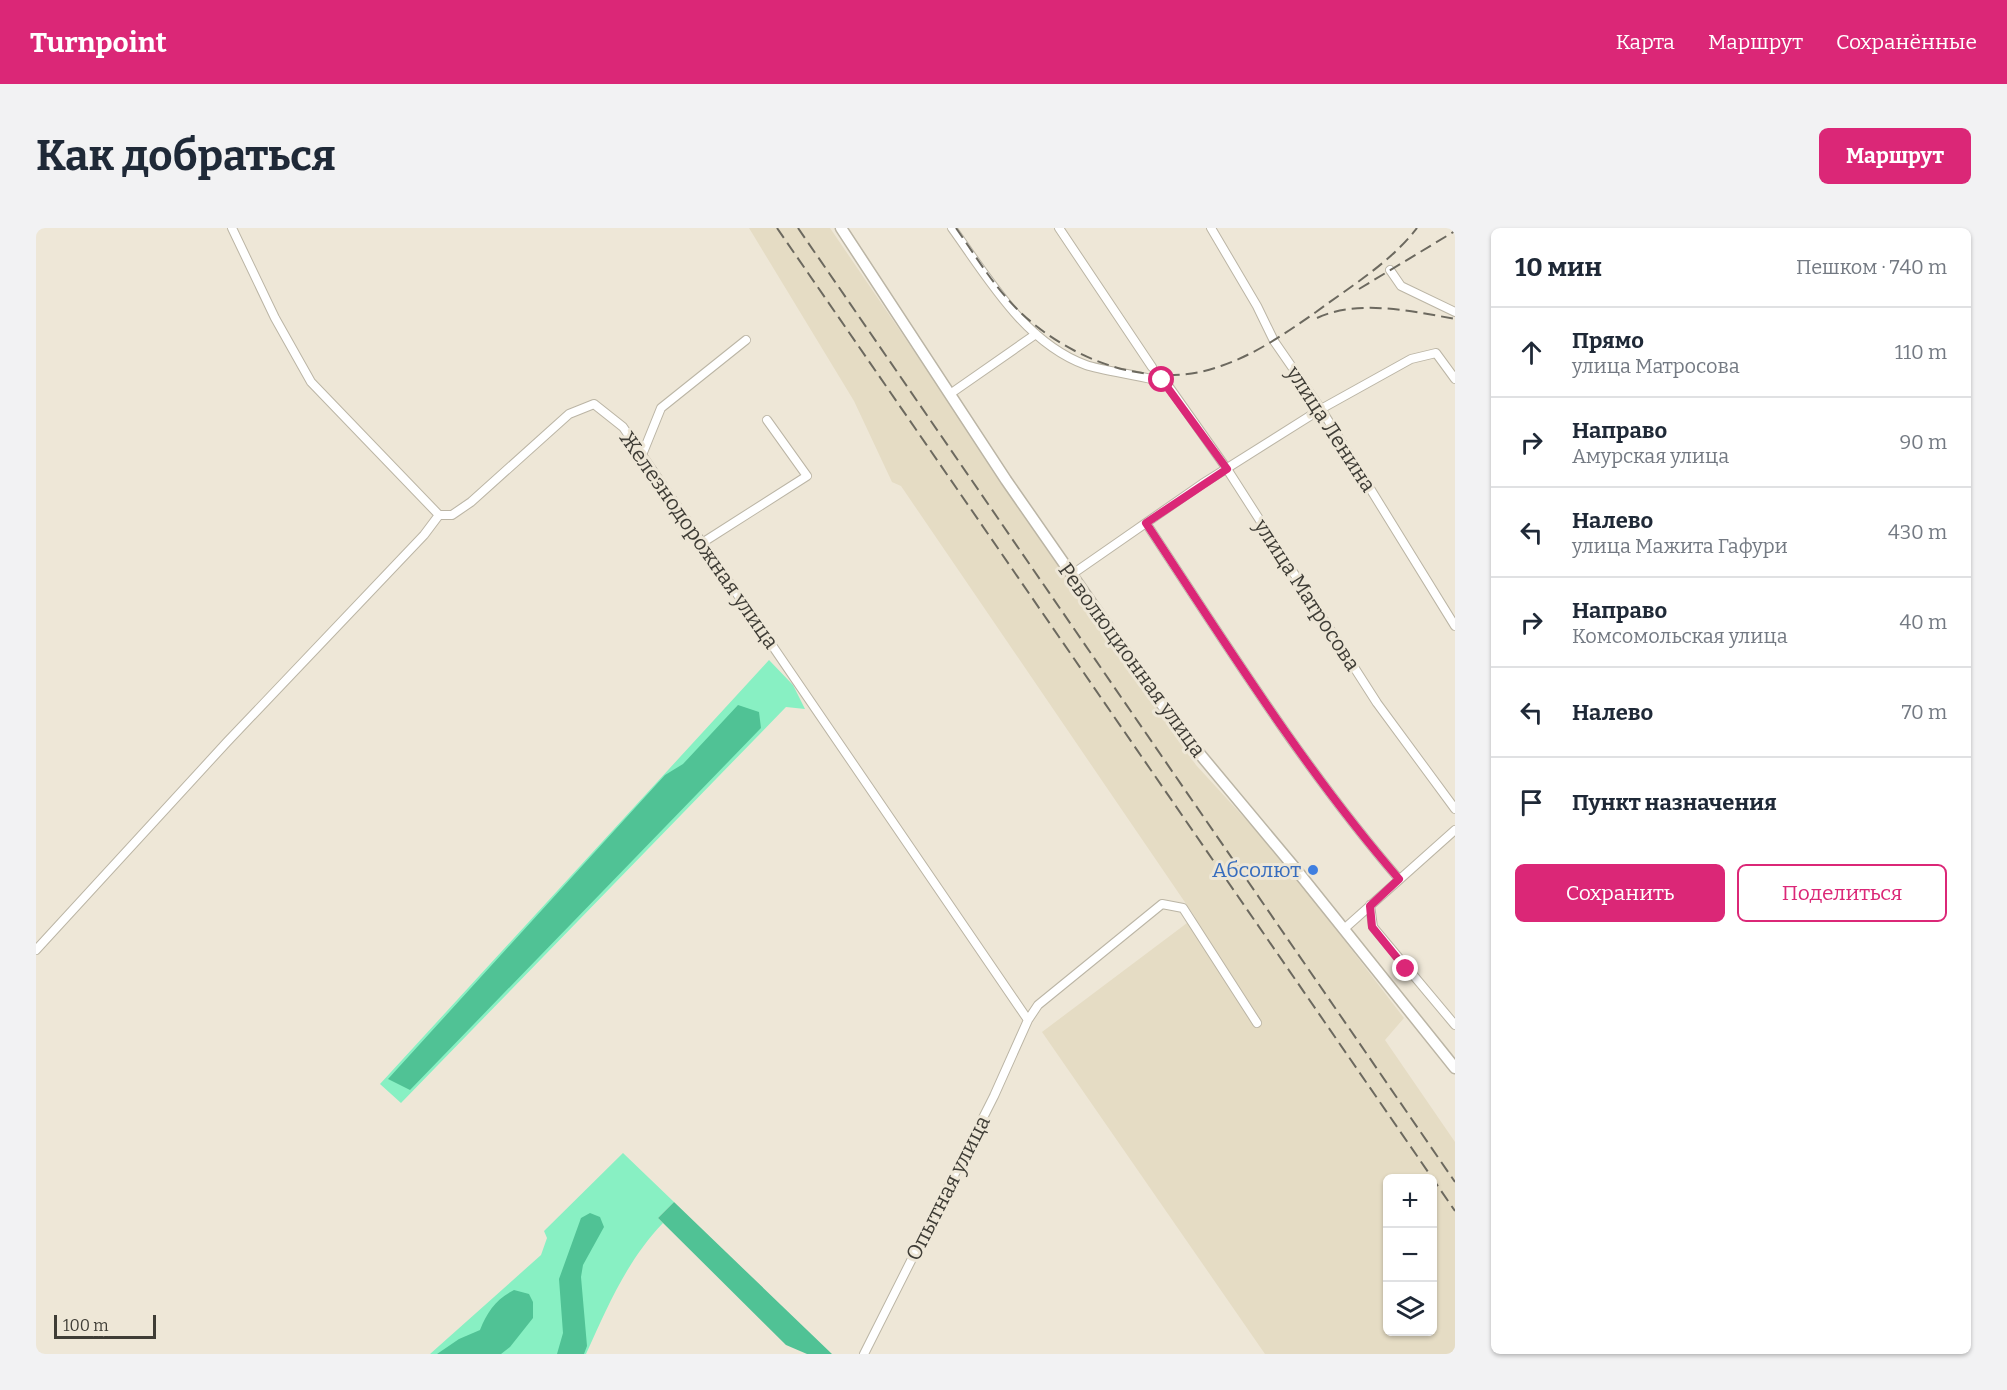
<!DOCTYPE html>
<html lang="ru">
<head>
<meta charset="utf-8">
<style>
  :root { --surface:#fff; --page:#f2f2f3; --text:#1f2937; --muted:#747a83; --line:#e0e1e3; --accent:#db2777 }
  body { margin:0; font-family:Bitter,serif; background:var(--page); color:var(--text) }
  .controls { position:absolute; right:18px; bottom:18px; display:grid; overflow:hidden; border-radius:9px; box-shadow:0 2px 4px #0004 }
  .controls button { width:54px; height:54px; display:grid; place-items:center; padding:0; border:0; border-bottom:2px solid var(--line); background:var(--surface); color:var(--text); font:30px sans-serif }
  .scale { position:absolute; left:18px; bottom:15px; width:102px; box-sizing:border-box; padding-left:6px; border:3px solid #3f3d36; border-top:0; font-size:16px; line-height:21px; white-space:nowrap; color:#3f3d36; -webkit-text-stroke:4px #eee7d7; paint-order:stroke }
  .stop { position:absolute; width:18px; height:18px; margin:-14px; border:4px solid #db2777; border-radius:50%; background:#fff }
  .stop.end { background:#db2777; border-color:#fff; box-shadow:0 2px 6px #0008 }
  .list { margin:0; padding:0; list-style:none }
  h2 { display:flex; justify-content:space-between; align-items:center; height:78px; margin:0; padding:0 24px; font-size:26px }
  h2 small { font-size:20px; font-weight:400; color:var(--muted) }
  .list li { display:grid; grid-template-columns:39px 1fr auto; gap:18px; align-items:center; box-sizing:border-box; height:90px; padding:0 24px; border-top:2px solid var(--line) }
  .list b { display:block; font-size:22px; white-space:nowrap }
  .list p { margin:0; font-size:20px; white-space:nowrap; color:var(--muted) }
  .list em { font-size:20px; font-style:normal; color:var(--muted) }
  .actions { display:flex; gap:12px; padding:18px 24px }
  .actions a { flex:1; padding:14px 0; border:2px solid var(--accent); border-radius:9px; text-align:center; font-size:21px; color:var(--accent) }
  .actions .main { background:var(--accent); color:#fff }
  .icon { flex:none; width:33px; height:33px; fill:none; stroke:currentColor; stroke-width:2; stroke-linecap:round; stroke-linejoin:round }
  .map { position:relative; flex:none; width:1419px; height:1126px; overflow:hidden; border-radius:9px }
  header { display:flex; align-items:center; gap:36px; box-sizing:border-box; height:84px; padding:0 30px; background:var(--accent); color:#fff }
  header strong { font-size:28px }
  nav { display:flex; gap:33px; margin-inline-start:auto; font-size:21px }
  .intro { display:flex; align-items:center; justify-content:space-between; box-sizing:border-box; height:144px; padding:0 36px }
  h1 { margin:0; font-size:42px }
  .button { padding:15px 27px; border-radius:9px; background:var(--accent); color:#fff; font-size:21px; font-weight:700 }
  main { display:flex; gap:36px; padding:0 36px }
  aside { flex:1; background:var(--surface); border-radius:9px; box-shadow:0 2px 4px #0004 }
  .map>svg:first-child { display:block }
  .built { fill:#e5dcc4; fill-rule:evenodd }
  .green { fill:#88f0c3 }
  .forest { fill:#50c295 }
  .lines { fill:none; stroke-linecap:round; stroke-linejoin:round }
  .minor-casing { stroke:#bbb5a5; stroke-width:10 }
  .secondary-casing { stroke:#bbb5a5; stroke-width:13 }
  .minor { stroke:#fff; stroke-width:8 }
  .secondary { stroke:#fff; stroke-width:10 }
  .rail { stroke:#6c695f; stroke-width:2; stroke-dasharray:12 6; stroke-linecap:butt }
  .route { stroke:#db2777; stroke-width:8 }
  .shop-dot { fill:#3f7fe0; stroke:#eee7d7; stroke-width:2 }
  .labels { text-anchor:middle; dominant-baseline:central; stroke-width:6; stroke-linejoin:round; paint-order:stroke }
  .street-label { font-size:21px; fill:#3f3d36; stroke:#eee7d7 }
  .shop-label { font-size:21px; fill:#366cbe; stroke:#eee7d7; text-anchor:end }
</style>
</head>
<body>
<header>
<strong>Turnpoint</strong>
<nav><a>Карта</a><a>Маршрут</a><a>Сохранённые</a></nav>
</header>
<div class="intro"><h1>Как добраться</h1><a class="button">Маршрут</a></div>
<main>
<div class="map">
<svg width="1419" height="1126" viewBox="0 0 1419 1126">
  <rect width="100%" height="100%" fill="#eee7d7"/>
  <!-- built -->
  <path class="built" d="M713,0H794L1160,537L1246,631L1368,790L1349,812L1419,914V1126H1229L1006,804L1159,689L865,258L856,254L818,173ZM1352,950H1396V1104H1352Z"/>
  <!-- green -->
  <path class="green" d="M733,432L757,457L769,481L750,479L365,875L344,856Z
    M587,925L638,974L622,990L627,995C590,1034 572,1078 550,1126H394L505,1027L511,1010L508,1003Z"/>
  <!-- forest -->
  <path class="forest" d="M702,477L723,484L725,500L374,862L352,851L629,547L647,536Z
    M638,974L796,1126H771L750,1117L622,990Z
    M554,985L564,989L568,999L547,1037L545,1049L551,1118L548,1126H521L527,1105L523,1051L545,990Z
    M478,1062L493,1066L497,1074V1090L474,1119L465,1126H401L423,1111L444,1102C451,1084 460,1071 478,1062Z"/>
  <g class="lines">
    <defs>
      <path id="minor" d="M196,0L239,90L275,154L403,287H416L435,274L533,186L558,176L587,199L992,792
        M916,0C952,50 989,115 1050,137C1066,143 1123,150 1131,156L1191,241L1341,475L1419,581
        M1023,0L1116,139
        M1175,0L1221,78L1238,113L1285,181L1419,398
        M1354,42L1365,58L1419,84
        M914,166L1000,106
        M606,227L625,180L710,112
        M1110,295C1190,416 1268,541 1363,651
        M666,315L771,248L731,192
        M1035,347L1166,256L1285,181L1375,131L1400,125L1419,151
        M1334,677L1337,699L1419,797
        M1308,701L1419,602
        M0,722L191,514L388,307L403,287
        M828,1126L958,868L992,792L1002,777L1126,676L1147,680L1221,795"/>
      <path id="secondary" d="M805,0L970,252L1143,501L1258,639L1419,840"/>
    </defs>
    <!-- minor casing -->
    <use href="#minor" class="minor-casing"/>
    <!-- secondary casing -->
    <use href="#secondary" class="secondary-casing"/>
    <!-- minor -->
    <use href="#minor" class="minor"/>
    <!-- secondary -->
    <use href="#secondary" class="secondary"/>
    <!-- rail -->
    <path class="rail" d="M741,0L1419,983
      M762,0L1419,954
      M920,0C939,27 957,57 980,80C1031,131 1114,164 1185,138C1220,126 1250,105 1280,84C1315,58 1354,35 1381,0
      M1323,61L1419,3
      M1281,90C1322,71 1376,83 1419,91"/>
  </g>
  <g class="lines">
    <!-- route -->
    <path class="route" d="M1126,152L1191,241L1110,295C1190,416 1268,541 1363,651L1334,678L1336,699L1370,741"/>
  </g>
  <!-- markers -->
  <circle class="shop-dot" cx="1277" cy="642" r="6"/>
  <g class="labels">
    <!-- street labels -->
    <g class="street-label">
      <text transform="translate(1295 201) rotate(57)">улица Ленина</text>
      <text transform="translate(663 312) rotate(55)">Железнодорожная улица</text>
      <text transform="translate(1271 367) rotate(57)">улица Матросова</text>
      <text transform="translate(1096 432) rotate(54)">Революционная улица</text>
      <text transform="translate(912 960) rotate(-63)">Опытная улица</text>
    </g>
    <!-- shop labels -->
    <g class="shop-label">
      <text x="1265" y="642">Абсолют</text>
    </g>
  </g>
</svg>
<div class="controls">
<button>+</button>
<button>−</button>
<button><svg class="icon" aria-label="layers" viewBox="0 0 24 24"><path d="M12 4l9 5-9 5-9-5zM3 14l9 5 9-5"/></svg></button>
</div>
<div class="scale">100 m</div>
<div class="stop" style="left:1126px;top:152px"></div>
<div class="stop end" style="left:1370px;top:741px"></div>
</div>
<aside>
<h2>10 мин<small>Пешком · 740 m</small></h2>
<ul class="list">
<li><svg class="icon" aria-label="ahead" viewBox="0 0 24 24"><path d="M12 20V5M6 11l6-6 6 6"/></svg><div><b>Прямо</b><p>улица Матросова</p></div><em>110 m</em></li>
<li><svg class="icon" aria-label="right" viewBox="0 0 24 24"><path d="M7 20v-9h11M14 6l5 5-5 5"/></svg><div><b>Направо</b><p>Амурская улица</p></div><em>90 m</em></li>
<li><svg class="icon" aria-label="left" viewBox="0 0 24 24"><path d="M17 20v-9H6M10 6l-5 5 5 5"/></svg><div><b>Налево</b><p>улица Мажита Гафури</p></div><em>430 m</em></li>
<li><svg class="icon" aria-label="right" viewBox="0 0 24 24"><path d="M7 20v-9h11M14 6l5 5-5 5"/></svg><div><b>Направо</b><p>Комсомольская улица</p></div><em>40 m</em></li>
<li><svg class="icon" aria-label="left" viewBox="0 0 24 24"><path d="M17 20v-9H6M10 6l-5 5 5 5"/></svg><div><b>Налево</b></div><em>70 m</em></li>
<li><svg class="icon" aria-label="arrive" viewBox="0 0 24 24"><path d="M6 21V4h12l-3 4 3 4H6"/></svg><div><b>Пункт назначения</b></div></li>
</ul>
<div class="actions"><a class="main">Сохранить</a><a>Поделиться</a></div>
</aside>
</main>
</body>
</html>
